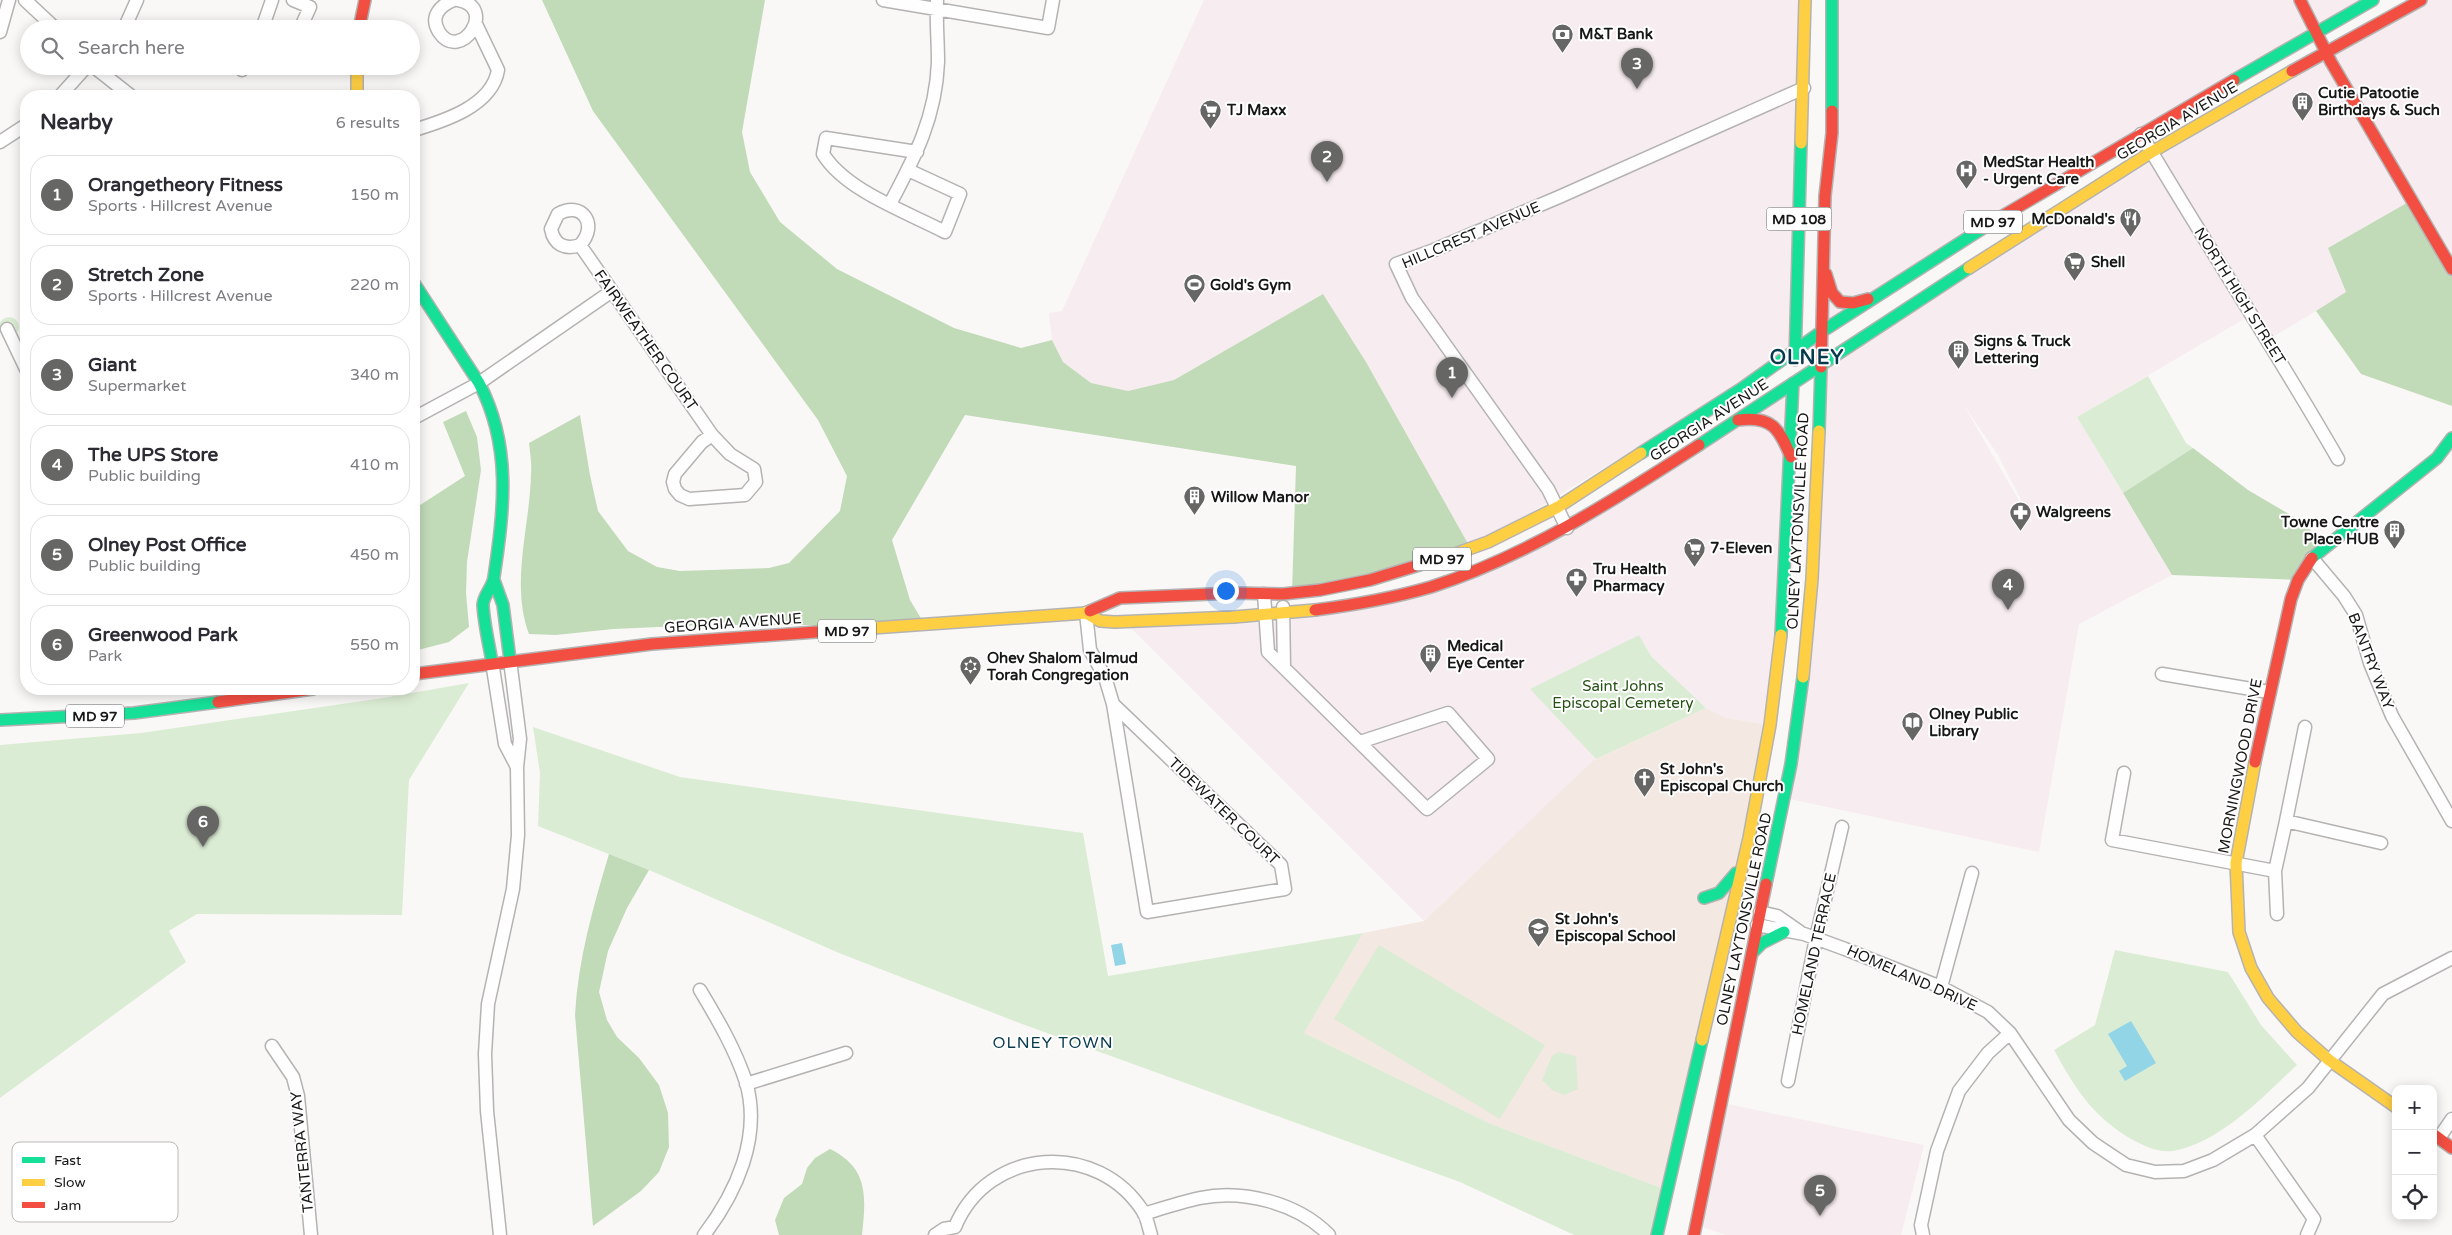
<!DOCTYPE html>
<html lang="en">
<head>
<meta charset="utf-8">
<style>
  :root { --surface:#fff; --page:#f2f2f3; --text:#2b2b33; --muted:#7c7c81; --line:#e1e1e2; --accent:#666664 }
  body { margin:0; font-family:"Varela Round",sans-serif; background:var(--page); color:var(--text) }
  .controls { position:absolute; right:15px; bottom:15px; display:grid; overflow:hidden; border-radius:10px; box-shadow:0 2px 12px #0003 }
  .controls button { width:45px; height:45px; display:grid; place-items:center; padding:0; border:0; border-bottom:1px solid var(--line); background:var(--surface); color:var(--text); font:25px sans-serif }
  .you { position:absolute; left:1225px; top:590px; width:18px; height:18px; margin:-12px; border:4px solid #fff; border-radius:50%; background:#1a73e8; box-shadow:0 0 0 8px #1a73e833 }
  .badge { display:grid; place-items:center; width:32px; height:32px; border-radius:50%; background:var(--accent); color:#fff; font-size:16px; font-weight:700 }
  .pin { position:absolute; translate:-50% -41px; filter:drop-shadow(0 1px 2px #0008) }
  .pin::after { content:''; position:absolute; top:26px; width:18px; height:15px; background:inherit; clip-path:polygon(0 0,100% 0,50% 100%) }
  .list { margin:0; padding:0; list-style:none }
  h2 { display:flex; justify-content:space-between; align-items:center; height:65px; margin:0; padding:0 20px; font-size:21px }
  h2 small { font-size:16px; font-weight:400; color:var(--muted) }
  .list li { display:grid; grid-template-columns:32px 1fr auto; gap:15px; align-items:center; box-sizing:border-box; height:80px; margin:0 10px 10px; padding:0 10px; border:1px solid var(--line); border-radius:20px }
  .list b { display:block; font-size:19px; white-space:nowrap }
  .list p { margin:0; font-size:16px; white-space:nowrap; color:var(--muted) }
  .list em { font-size:16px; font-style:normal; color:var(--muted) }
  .icon { flex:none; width:28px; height:28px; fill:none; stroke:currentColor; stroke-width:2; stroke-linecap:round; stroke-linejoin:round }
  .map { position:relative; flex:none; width:2452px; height:1235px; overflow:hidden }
  .search { position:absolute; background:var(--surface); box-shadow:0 2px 12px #0003; left:20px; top:20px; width:400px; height:55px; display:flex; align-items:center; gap:12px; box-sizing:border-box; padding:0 18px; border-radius:28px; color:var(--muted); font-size:19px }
  .panel { position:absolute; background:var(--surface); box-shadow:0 2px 12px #0003; left:20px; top:90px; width:400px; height:605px; border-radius:20px }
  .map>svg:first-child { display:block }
  .commercial { fill:#f7ecef; fill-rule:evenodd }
  .education { fill:#f3e8e2 }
  .green { fill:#dbecd4 }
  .forest { fill:#c1dab8 }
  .water { fill:#92d5e7 }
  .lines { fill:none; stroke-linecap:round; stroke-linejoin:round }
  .street-casing { stroke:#b5b3b2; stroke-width:15 }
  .fast-casing { stroke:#b5b3b2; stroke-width:14 }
  .slow-casing { stroke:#b5b3b2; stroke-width:14 }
  .jam-casing { stroke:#b5b3b2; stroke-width:14 }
  .street { stroke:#fefefe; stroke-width:12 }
  .fast { stroke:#16e098; stroke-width:11 }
  .slow { stroke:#ffcf43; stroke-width:11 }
  .jam { stroke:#f24e42; stroke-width:11 }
  .labels { text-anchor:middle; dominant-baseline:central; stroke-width:4; stroke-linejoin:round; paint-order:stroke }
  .shield { fill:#fff; stroke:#5d5d5b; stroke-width:1 }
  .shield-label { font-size:14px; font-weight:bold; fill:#171715 }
  .poi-label { font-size:15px; font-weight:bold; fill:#171715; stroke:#fff; text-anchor:start }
  .street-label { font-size:15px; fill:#171715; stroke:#fff }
  .park-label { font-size:15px; fill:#255114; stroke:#fff }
  .neighbourhood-label { font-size:16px; letter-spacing:1px; fill:#073a4d; stroke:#fff }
  .district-label { font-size:20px; font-weight:bold; letter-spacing:1px; fill:#073a4d; stroke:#fff }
  .key { fill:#fff; stroke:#b9b9b9; stroke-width:1 }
  .key-label { font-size:14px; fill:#171715 }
</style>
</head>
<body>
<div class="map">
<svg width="2452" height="1235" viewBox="0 0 2452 1235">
  <rect width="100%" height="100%" fill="#faf8f6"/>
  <!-- commercial -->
  <path class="commercial" d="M1204,0H1805L1795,351L1471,549L1366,362L1323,294L1174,380L1128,391L1091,383L1063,362L1052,340L1049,313L1062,311Z
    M1833,0H2373L1821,332Z
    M2421,0H2452V269L2412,200L2328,248L2346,293L2266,341L2251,315L2077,417L2172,575L2079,624L2039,852L1785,798L1800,706L1821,367L1929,294ZM1963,404L1998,455L2033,523H2032Z
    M1793,383L1770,725L1726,718L1706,708L1651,656L1639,635L1531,689L1596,759L1424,921L1131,628L1283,622L1498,563Z
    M1723,1103L1924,1145L1901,1235H1726L1697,1225Z"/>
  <!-- education -->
  <path class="education" d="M1706,708L1726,718L1770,725L1667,1190L1491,1124L1304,1033L1363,933L1424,921L1594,760Z"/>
  <!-- green -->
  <path class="green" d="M-1 327a10 10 0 1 1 20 0a10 10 0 1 1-20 0Z
    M2148,376L2186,443L2193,448L2123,493L2077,417Z
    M1639,635L1651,656L1706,708L1596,759L1530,689Z
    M469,683L409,780L402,915L197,914L169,931L186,962L0,1098V745L141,733L383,698Z
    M533,727L680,777L1083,833L1108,976L1363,933L1304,1033L1491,1124L1667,1190L1657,1235H1574L1460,1182L1022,1024L839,953L649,870L538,826L540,773Z
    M1379,945L1545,1045L1500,1119L1334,1019Z
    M2115,950L2228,972L2261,1025L2297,1065C2264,1096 2220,1143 2173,1151C2158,1153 2145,1146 2133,1140C2093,1117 2076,1090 2054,1050L2095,1025Z
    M1558,1052L1576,1056L1578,1089L1564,1095L1552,1090L1542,1080L1552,1056Z"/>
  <!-- forest -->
  <path class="forest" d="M542,0H765L742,132L750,172L780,222L837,269L954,328L1021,348L1052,340L1063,362L1091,383L1128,391L1174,380L1323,294L1366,362L1471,549L1292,593L1296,466L965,415L892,540L910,600L925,625H705L613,629L556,635L529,634C510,584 530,526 531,474C532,464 530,453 529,443L580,415L590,475L598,511L628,551L657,567L680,571L769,568L789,563L840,511L847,476L818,420L593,111Z
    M2412,200L2452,269V406L2361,374L2316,311L2346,292L2328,248Z
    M466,411L477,437L481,470L467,562L466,593L469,627L449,642L414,651V509L465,476L443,422Z
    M2193,448L2248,490L2299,520L2327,545L2298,580L2172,575L2123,493Z
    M99,689H171L104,695Z
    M609,854L649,870L627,908L608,951L599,992L607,1020L617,1037L639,1058L659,1085L668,1113L669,1147L659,1172L641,1191L593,1226L575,1015C578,960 593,907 609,854Z
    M830,1149C869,1168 866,1197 862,1235H779L775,1220L784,1198L802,1184L807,1168L815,1158Z"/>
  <!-- water -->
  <path class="water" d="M1122,943L1126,964L1115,966L1111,945Z
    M2131,1021L2156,1063L2125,1081L2119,1071L2127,1066L2108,1034Z"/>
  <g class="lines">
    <defs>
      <path id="street" d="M25,0L56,29
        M293,0L310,7L300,29
        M454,0C441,5 429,16 439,32C460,64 499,7 458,0
        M883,0L1048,28L1053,0
        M124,29L137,0
        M262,29L272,0
        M0,32L9,0
        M93,66L131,96
        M242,70L244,66
        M60,96L87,66
        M414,130C444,121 492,106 498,70L476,24
        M2141,134C2205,243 2275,349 2338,459
        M0,142L26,125
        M908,170L960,194L945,232C907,212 846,191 823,154L826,138L917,152
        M890,204C915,157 936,117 938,62C938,41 936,21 937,0
        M580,245C565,250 554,245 551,229L558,214C582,200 599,225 580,245L712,435L702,442L675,474L673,482L675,489L680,495L689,499L745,495L756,482L754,469L730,454L712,435
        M7,329L26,369
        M414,418L479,383L612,291
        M1567,528L1548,489L1412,298L1396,264L1434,250L1559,197L1804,88
        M2312,558L2344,596L2356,615L2370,663L2392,716L2452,821
        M1264,594L1268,652L1427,809L1488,759L1448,713L1360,742
        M1283,607L1284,667
        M1086,613L1090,650L1105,677L1113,704L1147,912L1285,889L1281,865L1113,704
        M492,662L505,744L517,767
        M2162,674L2269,692
        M2124,773L2112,840L2275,871L2286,821L2381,843
        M2286,821L2305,727
        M2275,871L2277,914
        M1760,912L1777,916L1800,932
        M1757,925L1804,934L1845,949L1941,987L1988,1012L2010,1033L2069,1120L2093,1143L2126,1165L2155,1172L2184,1171L2213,1160L2255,1135L2308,1088L2383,994L2452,958
        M1941,987L1972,873
        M700,990C718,1020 735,1049 746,1082C762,1137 736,1193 704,1235
        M272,1046L293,1077L298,1096L311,1235
        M1788,1081L1816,938L1842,827
        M746,1084L846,1053
        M2255,1135L2314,1219L2307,1235
        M2439,1138L2452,1119
        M1144,1214C1163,1208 1181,1202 1200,1198C1243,1189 1298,1203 1329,1235
        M955,1227C988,1147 1098,1139 1144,1213C1147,1219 1149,1228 1151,1235
        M500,1235L487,1111L485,1054L488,1004L513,889L518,835L517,767L520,739L510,660
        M935,1235L944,1229L955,1227
        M1923,1235L1921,1225L1937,1151L1959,1091L1988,1053L2010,1033"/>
      <path id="fast" d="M1832,0V111
        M2234,80L2373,0
        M414,283L479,383C512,446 504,509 494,577C493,587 483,596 483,605C484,624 489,644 492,662
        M1795,360L1801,143
        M1819,431L1821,367
        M1699,445L1969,268
        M1641,453L1741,389L1821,332L1994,221
        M2312,558L2437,458L2452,438
        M494,580L503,605L510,660
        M1781,635L1793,383
        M0,720L134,713L218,702
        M1766,884L1791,764L1803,677
        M1704,898L1719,893L1736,873
        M1752,953L1762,943L1784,932
        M1657,1235L1702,1040"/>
      <path id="slow" d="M357,66V96
        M1801,143L1805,0
        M1969,268L2150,153L2292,71
        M1452,555L1488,542L1558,507L1641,453
        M1086,613L1100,621L1115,622L1234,617L1315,610
        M816,632L1086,613L1090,611
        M1803,677L1812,579L1819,431
        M2255,762L2236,863L2239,932L2251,968L2268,998L2297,1032L2329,1060L2396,1107
        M1702,1040L1749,838L1770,725L1781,635"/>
      <path id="jam" d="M2300,0L2331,62L2452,269
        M359,29L365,0
        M2292,71L2421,0
        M1994,221L2234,80
        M1826,274L1832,293L1840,302L1853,303L1868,299
        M1821,367L1825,196L1832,133V111
        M1738,420C1772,416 1779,428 1791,457
        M1315,610C1354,605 1393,598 1431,587C1528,556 1614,500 1699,445
        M1090,611L1120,598L1234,593L1283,594L1320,590L1370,580L1452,555
        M414,674L652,644L816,632
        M218,702L313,689
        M2255,762L2291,599L2298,580L2312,558
        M2433,1134L2452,1148
        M1694,1235L1766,884"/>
    </defs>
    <!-- street casing -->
    <use href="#street" class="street-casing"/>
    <!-- fast casing -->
    <use href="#fast" class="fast-casing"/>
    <!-- slow casing -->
    <use href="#slow" class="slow-casing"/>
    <!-- jam casing -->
    <use href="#jam" class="jam-casing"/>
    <!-- street -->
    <use href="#street" class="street"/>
    <!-- fast -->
    <use href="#fast" class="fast"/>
    <!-- slow -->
    <use href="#slow" class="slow"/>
    <!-- jam -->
    <use href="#jam" class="jam"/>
  </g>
  <!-- icons -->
  <defs>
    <symbol id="bank-pin" viewBox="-11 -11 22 30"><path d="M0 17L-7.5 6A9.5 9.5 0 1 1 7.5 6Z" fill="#666664" stroke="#fff"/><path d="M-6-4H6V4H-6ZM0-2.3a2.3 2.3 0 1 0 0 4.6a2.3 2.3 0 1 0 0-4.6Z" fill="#fff"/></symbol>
    <symbol id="building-pin" viewBox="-11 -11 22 30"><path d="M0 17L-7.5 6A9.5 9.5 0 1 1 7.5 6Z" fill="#666664" stroke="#fff"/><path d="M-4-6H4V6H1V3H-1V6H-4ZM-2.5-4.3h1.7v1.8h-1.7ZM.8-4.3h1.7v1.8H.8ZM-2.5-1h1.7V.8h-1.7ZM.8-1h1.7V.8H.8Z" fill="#fff"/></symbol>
    <symbol id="supermarket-pin" viewBox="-11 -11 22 30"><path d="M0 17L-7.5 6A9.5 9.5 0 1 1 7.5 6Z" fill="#666664" stroke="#fff"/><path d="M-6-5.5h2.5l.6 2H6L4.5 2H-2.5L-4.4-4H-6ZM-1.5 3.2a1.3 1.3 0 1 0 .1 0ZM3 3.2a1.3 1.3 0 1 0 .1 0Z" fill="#fff"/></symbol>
    <symbol id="hospital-pin" viewBox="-11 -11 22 30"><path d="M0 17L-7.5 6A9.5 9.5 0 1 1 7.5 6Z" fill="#666664" stroke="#fff"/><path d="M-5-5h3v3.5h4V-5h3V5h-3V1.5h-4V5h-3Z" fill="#fff"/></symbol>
    <symbol id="restaurant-pin" viewBox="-11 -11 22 30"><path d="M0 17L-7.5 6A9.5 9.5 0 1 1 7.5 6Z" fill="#666664" stroke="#fff"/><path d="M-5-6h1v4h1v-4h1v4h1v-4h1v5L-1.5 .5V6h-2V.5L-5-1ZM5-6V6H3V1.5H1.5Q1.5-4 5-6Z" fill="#fff"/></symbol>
    <symbol id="stadium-pin" viewBox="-11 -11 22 30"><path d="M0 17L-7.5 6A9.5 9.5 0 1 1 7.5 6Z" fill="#666664" stroke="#fff"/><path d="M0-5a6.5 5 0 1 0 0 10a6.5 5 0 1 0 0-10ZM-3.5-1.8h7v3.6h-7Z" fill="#fff"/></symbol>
    <symbol id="pharmacy-pin" viewBox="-11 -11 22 30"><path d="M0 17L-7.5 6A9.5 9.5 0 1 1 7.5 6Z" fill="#666664" stroke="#fff"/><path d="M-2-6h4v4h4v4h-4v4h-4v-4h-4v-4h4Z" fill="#fff"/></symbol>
    <symbol id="synagogue-pin" viewBox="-11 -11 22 30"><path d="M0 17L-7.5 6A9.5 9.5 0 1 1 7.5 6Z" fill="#666664" stroke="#fff"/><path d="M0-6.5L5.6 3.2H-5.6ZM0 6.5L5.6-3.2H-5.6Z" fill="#fff"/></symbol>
    <symbol id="library-pin" viewBox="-11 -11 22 30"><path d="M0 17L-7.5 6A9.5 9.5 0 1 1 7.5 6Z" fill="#666664" stroke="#fff"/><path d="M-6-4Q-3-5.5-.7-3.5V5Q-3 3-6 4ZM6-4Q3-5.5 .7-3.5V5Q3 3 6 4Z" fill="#fff"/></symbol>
    <symbol id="church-pin" viewBox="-11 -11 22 30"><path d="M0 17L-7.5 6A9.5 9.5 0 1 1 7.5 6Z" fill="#666664" stroke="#fff"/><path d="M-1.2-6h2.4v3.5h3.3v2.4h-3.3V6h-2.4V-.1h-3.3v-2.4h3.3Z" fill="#fff"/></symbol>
    <symbol id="school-pin" viewBox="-11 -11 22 30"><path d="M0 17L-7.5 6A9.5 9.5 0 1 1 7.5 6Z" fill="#666664" stroke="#fff"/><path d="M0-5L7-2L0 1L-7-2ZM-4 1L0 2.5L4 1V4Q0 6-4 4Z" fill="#fff"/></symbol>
  </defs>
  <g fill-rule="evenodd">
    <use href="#bank-pin" x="1550" y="22" width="25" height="34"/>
    <use href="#building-pin" x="2290" y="90" width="25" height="34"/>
    <use href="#supermarket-pin" x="1198" y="98" width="25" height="34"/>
    <use href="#hospital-pin" x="1954" y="158" width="25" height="34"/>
    <use href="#restaurant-pin" x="2118" y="206" width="25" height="34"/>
    <use href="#supermarket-pin" x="2062" y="250" width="25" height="34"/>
    <use href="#stadium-pin" x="1182" y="272" width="25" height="34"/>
    <use href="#building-pin" x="1946" y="338" width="25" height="34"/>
    <use href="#building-pin" x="1182" y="484" width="25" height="34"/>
    <use href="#pharmacy-pin" x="2008" y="500" width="25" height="34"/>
    <use href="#building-pin" x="2382" y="518" width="25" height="34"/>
    <use href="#supermarket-pin" x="1682" y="536" width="25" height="34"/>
    <use href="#pharmacy-pin" x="1564" y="566" width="25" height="34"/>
    <use href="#building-pin" x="1418" y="642" width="25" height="34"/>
    <use href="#synagogue-pin" x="958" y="654" width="25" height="34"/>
    <use href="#library-pin" x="1900" y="710" width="25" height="34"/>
    <use href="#church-pin" x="1632" y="766" width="25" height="34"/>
    <use href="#school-pin" x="1526" y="916" width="25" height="34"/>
  </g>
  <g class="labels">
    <!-- shield labels -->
    <g class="shield">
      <rect x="1766.5" y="207.5" width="65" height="23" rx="4"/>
      <rect x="1964" y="210.5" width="58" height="23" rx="4"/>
      <rect x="1413" y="547.5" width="58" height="23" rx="4"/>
      <rect x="818" y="619.5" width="58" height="23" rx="4"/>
      <rect x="66" y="704.5" width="58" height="23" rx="4"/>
    </g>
    <g class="shield-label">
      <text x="1799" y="219">MD 108</text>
      <text x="1993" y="222">MD 97</text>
      <text x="1442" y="559">MD 97</text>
      <text x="847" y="631">MD 97</text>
      <text x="95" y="716">MD 97</text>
    </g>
    <!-- poi labels -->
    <g class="poi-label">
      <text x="1579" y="34">M&amp;T Bank</text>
      <text x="2318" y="93">Cutie Patootie<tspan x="2318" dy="17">Birthdays &amp; Such</tspan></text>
      <text x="1227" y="110">TJ Maxx</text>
      <text x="1983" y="162">MedStar Health<tspan x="1983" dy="17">- Urgent Care</tspan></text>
      <text x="2115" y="219" text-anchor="end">McDonald's</text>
      <text x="2091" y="262">Shell</text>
      <text x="1210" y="285">Gold's Gym</text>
      <text x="1974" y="341">Signs &amp; Truck<tspan x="1974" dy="17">Lettering</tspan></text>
      <text x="1211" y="497">Willow Manor</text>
      <text x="2036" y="512">Walgreens</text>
      <text x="2379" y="522" text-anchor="end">Towne Centre<tspan x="2379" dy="17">Place HUB</tspan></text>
      <text x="1710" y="548">7-Eleven</text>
      <text x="1593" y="569">Tru Health<tspan x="1593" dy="17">Pharmacy</tspan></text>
      <text x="1447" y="646">Medical<tspan x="1447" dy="17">Eye Center</tspan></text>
      <text x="987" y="658">Ohev Shalom Talmud<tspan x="987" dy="17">Torah Congregation</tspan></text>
      <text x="1929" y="714">Olney Public<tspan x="1929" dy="17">Library</tspan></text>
      <text x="1660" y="769">St John's<tspan x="1660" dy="17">Episcopal Church</tspan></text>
      <text x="1555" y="919">St John's<tspan x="1555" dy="17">Episcopal School</tspan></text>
    </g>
    <!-- street labels -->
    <g class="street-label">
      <text transform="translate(2177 121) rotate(-31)">GEORGIA AVENUE</text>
      <text transform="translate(1471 235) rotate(-23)">HILLCREST AVENUE</text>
      <text transform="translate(2240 296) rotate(58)">NORTH HIGH STREET</text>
      <text transform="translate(646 340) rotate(55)">FAIRWEATHER COURT</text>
      <text transform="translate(1709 420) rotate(-33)">GEORGIA AVENUE</text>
      <text transform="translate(1798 521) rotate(-87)">OLNEY LAYTONSVILLE ROAD</text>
      <text transform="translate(733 623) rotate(-4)">GEORGIA AVENUE</text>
      <text transform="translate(2371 661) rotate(69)">BANTRY WAY</text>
      <text transform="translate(2240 766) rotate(-79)">MORNINGWOOD DRIVE</text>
      <text transform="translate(1224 811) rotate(44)">TIDEWATER COURT</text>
      <text transform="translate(1744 919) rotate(-78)">OLNEY LAYTONSVILLE ROAD</text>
      <text transform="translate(1814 954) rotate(-78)">HOMELAND TERRACE</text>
      <text transform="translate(1912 978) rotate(24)">HOMELAND DRIVE</text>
      <text transform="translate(302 1152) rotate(-96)">TANTERRA WAY</text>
    </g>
    <!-- park labels -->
    <g class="park-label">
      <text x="1623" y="686">Saint Johns<tspan x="1623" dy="17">Episcopal Cemetery</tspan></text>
    </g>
    <!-- neighbourhood labels -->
    <g class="neighbourhood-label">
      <text x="1053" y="1043">OLNEY TOWN</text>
    </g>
    <!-- district labels -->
    <g class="district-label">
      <text x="1807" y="358">OLNEY</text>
    </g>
  </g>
  <!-- legend -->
  <rect x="12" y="1142" width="166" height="80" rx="8" class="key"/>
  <rect x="22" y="1157" width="23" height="6" fill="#16e098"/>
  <rect x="22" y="1179" width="23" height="7" fill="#ffcf43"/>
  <rect x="22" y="1202" width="23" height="6" fill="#f24e42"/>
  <g class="key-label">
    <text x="54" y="1165">Fast</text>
    <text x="54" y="1187">Slow</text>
    <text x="54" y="1210">Jam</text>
  </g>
</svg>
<div class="controls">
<button>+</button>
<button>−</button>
<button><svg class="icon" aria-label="locate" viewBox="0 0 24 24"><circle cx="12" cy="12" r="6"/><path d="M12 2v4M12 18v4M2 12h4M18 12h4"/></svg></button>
</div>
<div class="you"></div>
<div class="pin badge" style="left:1452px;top:398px">1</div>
<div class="pin badge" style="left:1327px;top:182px">2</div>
<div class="pin badge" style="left:1637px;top:89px">3</div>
<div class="pin badge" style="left:2008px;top:610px">4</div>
<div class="pin badge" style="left:1820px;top:1216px">5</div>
<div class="pin badge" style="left:203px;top:847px">6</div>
<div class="search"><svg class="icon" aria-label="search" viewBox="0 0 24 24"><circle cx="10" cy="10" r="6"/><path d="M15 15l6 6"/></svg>Search here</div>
<section class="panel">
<h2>Nearby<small>6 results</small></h2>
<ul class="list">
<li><span class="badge">1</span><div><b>Orangetheory Fitness</b><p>Sports · Hillcrest Avenue</p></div><em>150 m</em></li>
<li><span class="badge">2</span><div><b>Stretch Zone</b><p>Sports · Hillcrest Avenue</p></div><em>220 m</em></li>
<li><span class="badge">3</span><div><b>Giant</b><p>Supermarket</p></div><em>340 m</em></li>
<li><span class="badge">4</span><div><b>The UPS Store</b><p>Public building</p></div><em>410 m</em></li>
<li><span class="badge">5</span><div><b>Olney Post Office</b><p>Public building</p></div><em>450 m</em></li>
<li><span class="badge">6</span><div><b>Greenwood Park</b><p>Park</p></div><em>550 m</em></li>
</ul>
</section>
</div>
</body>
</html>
